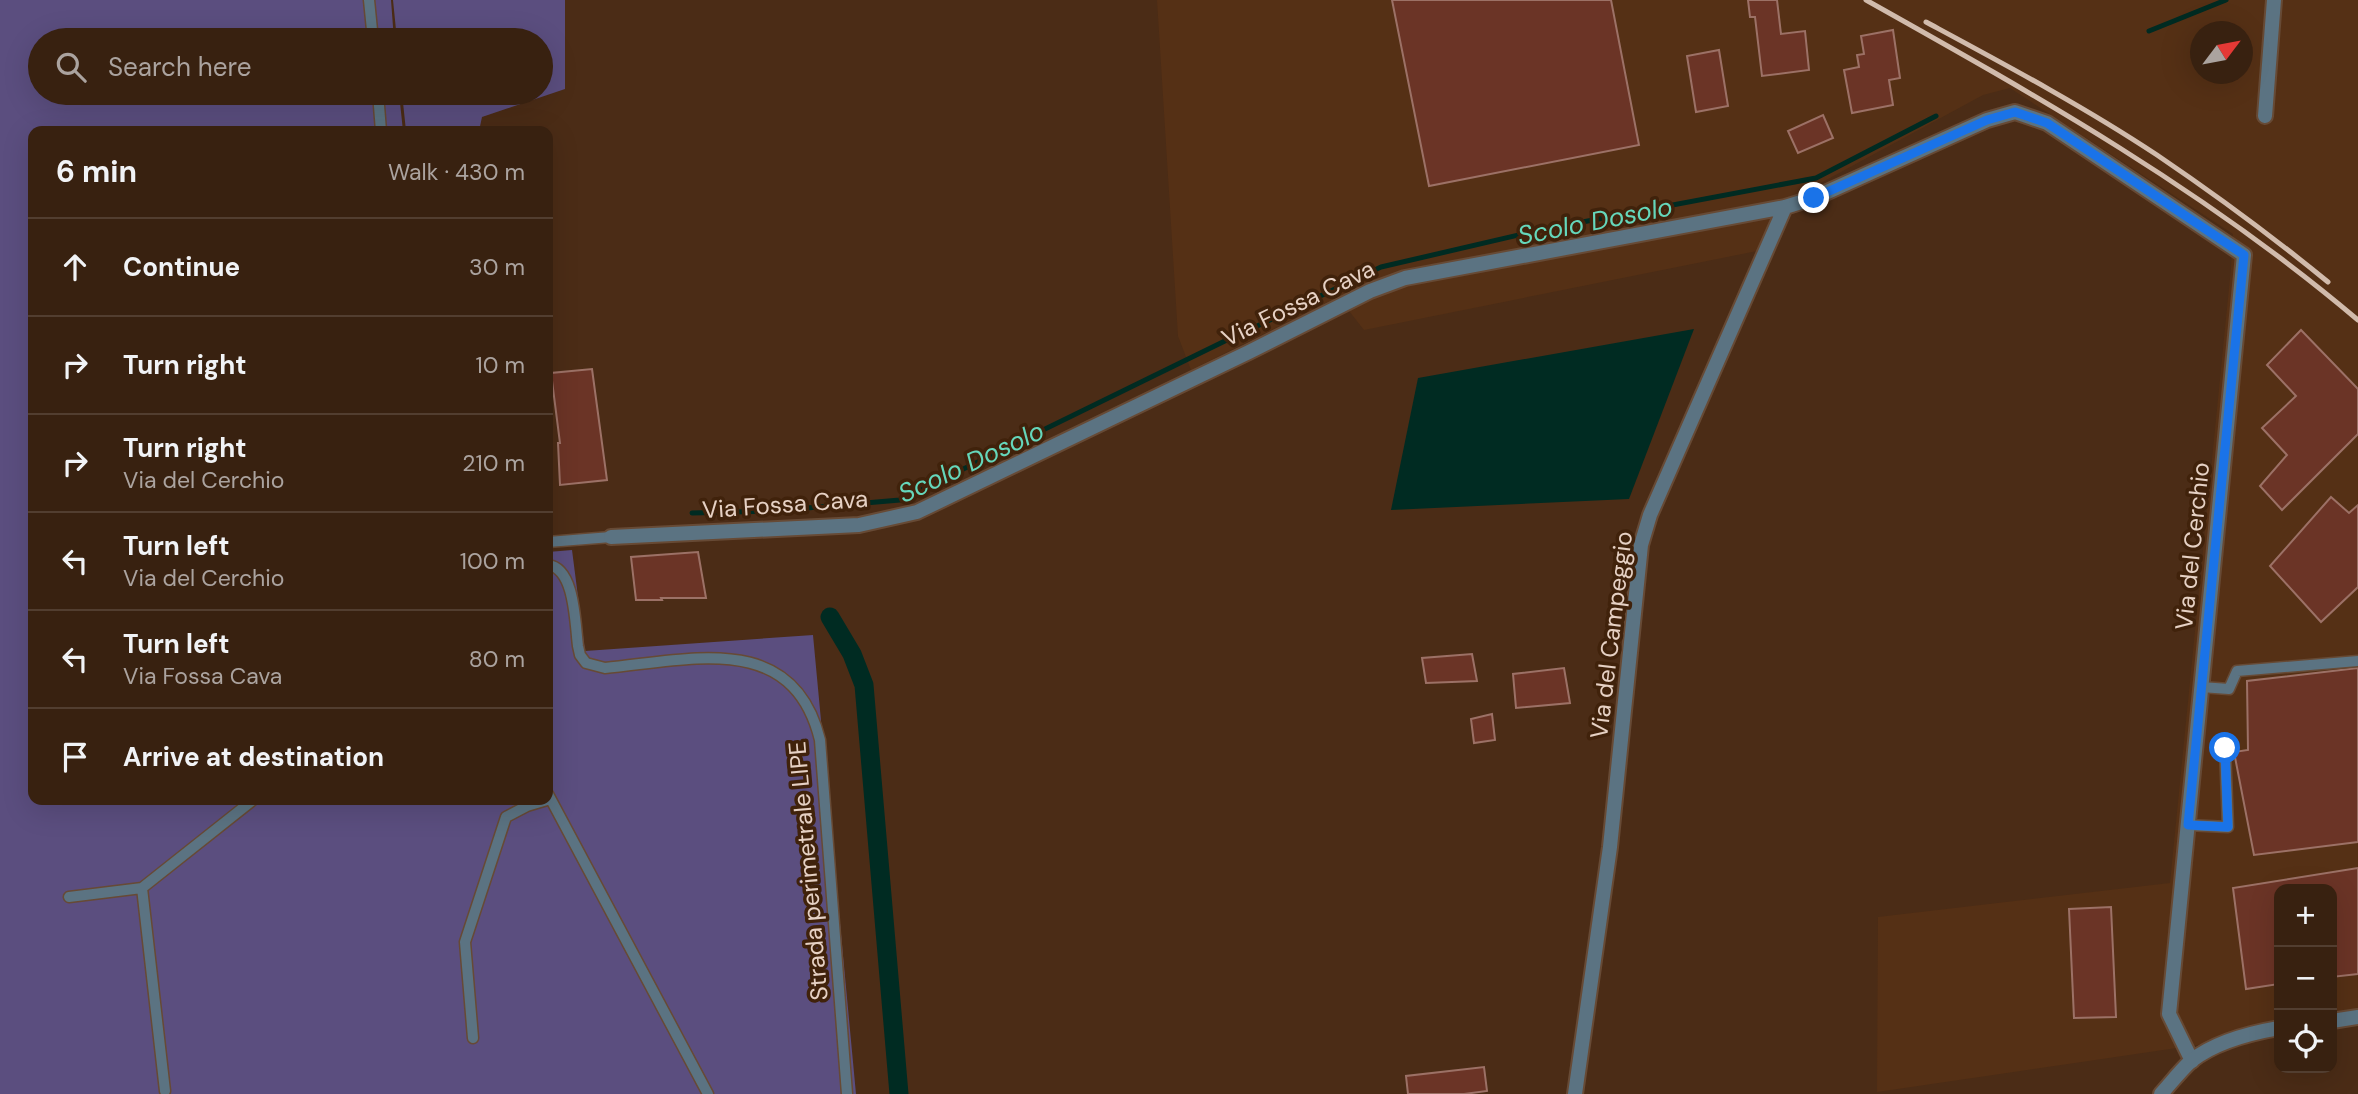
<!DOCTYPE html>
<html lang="en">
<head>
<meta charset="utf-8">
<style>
  :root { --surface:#382110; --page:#3f2919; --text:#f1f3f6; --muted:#aba39f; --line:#523e30 }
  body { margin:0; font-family:"DM Sans",sans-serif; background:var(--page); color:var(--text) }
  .controls { position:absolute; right:21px; bottom:21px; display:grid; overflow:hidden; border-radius:14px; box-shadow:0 7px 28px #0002 }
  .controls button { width:63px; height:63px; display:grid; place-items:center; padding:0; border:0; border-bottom:2px solid var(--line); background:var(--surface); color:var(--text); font:35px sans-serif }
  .compass { position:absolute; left:2190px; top:21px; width:63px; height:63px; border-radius:50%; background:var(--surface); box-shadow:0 7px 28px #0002; rotate:58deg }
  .stop { position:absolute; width:21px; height:21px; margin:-16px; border:5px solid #1a73e8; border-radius:50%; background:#fff }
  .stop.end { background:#1a73e8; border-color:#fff; box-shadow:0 2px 7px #0008 }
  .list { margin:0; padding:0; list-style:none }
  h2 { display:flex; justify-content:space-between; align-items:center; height:91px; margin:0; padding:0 28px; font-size:30px }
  h2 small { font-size:23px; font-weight:400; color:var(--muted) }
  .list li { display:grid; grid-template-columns:46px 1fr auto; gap:21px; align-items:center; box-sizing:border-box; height:98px; padding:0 28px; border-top:2px solid var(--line) }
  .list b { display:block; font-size:26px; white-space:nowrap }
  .list p { margin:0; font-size:23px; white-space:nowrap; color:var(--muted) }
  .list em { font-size:23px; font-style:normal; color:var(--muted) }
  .icon { flex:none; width:38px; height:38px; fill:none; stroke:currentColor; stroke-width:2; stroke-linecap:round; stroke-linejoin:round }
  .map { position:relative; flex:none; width:2358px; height:1094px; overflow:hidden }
  .search { position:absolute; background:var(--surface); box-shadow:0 7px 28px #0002; left:28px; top:28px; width:525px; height:77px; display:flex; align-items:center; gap:18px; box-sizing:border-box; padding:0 24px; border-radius:38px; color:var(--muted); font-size:26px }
  .panel { position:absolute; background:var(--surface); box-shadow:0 7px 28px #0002; left:28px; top:126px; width:525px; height:679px; border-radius:14px }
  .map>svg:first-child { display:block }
  .built { fill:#553015; fill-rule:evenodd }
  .green { fill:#5b4e7f }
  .water { fill:#002b22 }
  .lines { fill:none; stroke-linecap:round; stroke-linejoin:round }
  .stream { stroke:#002b22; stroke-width:5 }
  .canal { stroke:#002b22; stroke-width:19 }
  .building { fill:#6b3426; stroke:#9c7166; stroke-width:2 }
  .service-casing { stroke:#674a35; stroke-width:13 }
  .minor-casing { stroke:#674a35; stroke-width:18 }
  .tertiary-casing { stroke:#674a35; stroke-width:18 }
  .service { stroke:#5b7382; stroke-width:10 }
  .minor { stroke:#5b7382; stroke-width:14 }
  .tertiary { stroke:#5b7382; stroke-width:14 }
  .rail { stroke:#d1bbac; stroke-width:5 }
  .route { stroke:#1a73e8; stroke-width:9 }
  .labels { text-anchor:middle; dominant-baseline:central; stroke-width:7; stroke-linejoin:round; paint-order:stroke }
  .street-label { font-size:24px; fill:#e6d1c4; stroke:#40220b }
  .water-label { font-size:26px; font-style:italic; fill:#65d7bb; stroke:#40220b }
</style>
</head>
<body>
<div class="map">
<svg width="2358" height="1094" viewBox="0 0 2358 1094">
  <rect width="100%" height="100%" fill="#4b2c16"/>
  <!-- built -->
  <path class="built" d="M1157,0H2358V1021L2332,1025V889H2279V1033L1877,1092L1878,917L2170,883L2231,268L2233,234L2010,88L1983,95L1817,185V203L1792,214L1767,235L1762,250L1364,330L1338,297L1191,370L1178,336ZM2200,32H2242V74H2200Z"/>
  <!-- green -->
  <path class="green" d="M0,0H391L394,40H40V93H399L403,131H33V800H548V552L572,550L585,651L813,635L856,1094H0Z
    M393,0H565V89L482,117L479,131H406L402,93H541V40H397Z"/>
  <!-- water -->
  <path class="water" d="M1694,329L1629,499L1391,510L1418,378Z"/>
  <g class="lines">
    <!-- stream -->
    <path class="stream" d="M2149,31L2226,0
      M1253,328L1381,267L1540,230L1816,178L1936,116
      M692,513L772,511L900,500L1231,338"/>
    <!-- canal -->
    <path class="canal" d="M830,617L852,654L864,685L899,1094"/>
  </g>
  <!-- building -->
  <path class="building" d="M1392,0H1611L1639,145L1429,186Z
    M1748,0H1777L1781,34L1805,31L1809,70L1762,76L1755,17H1750Z
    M1893,30L1900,78L1889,80L1893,105L1852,113L1844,70L1859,67L1857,55L1864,54L1861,36Z
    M1719,50L1728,106L1696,112L1687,56Z
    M1823,115L1833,138L1798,153L1788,131Z
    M2301,330L2358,389V434L2282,510L2260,486L2287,455L2262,428L2296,396L2267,365Z
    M592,369L607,480L560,485L558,443H560L551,373Z
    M2331,497L2349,513L2358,505V587L2321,622L2270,566Z
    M698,552L706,598H661L662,600H636L631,557Z
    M1472,654L1477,681L1426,683L1422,658Z
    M1564,668L1570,703L1516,708L1513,674Z
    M2358,668V842L2254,855L2234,752L2248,750L2247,681Z
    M1492,714L1495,740L1474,743L1471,719Z
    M2358,868V974L2332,977V889H2279V984L2246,989L2233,888Z
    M2111,907L2116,1017L2074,1018L2069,909Z
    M1484,1067L1487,1091L1464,1094H1408L1406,1076Z"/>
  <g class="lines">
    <defs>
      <path id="service" d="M369,0L373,40
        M378,93L381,131
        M548,542L611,537
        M548,565C575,568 575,623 578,646L580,655L586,663L605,668C690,660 793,630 820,740L847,1094
        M2201,687L2229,689L2237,671L2358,661
        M548,794L708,1094
        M2187,825L2228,827L2225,748
        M69,897L142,888
        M473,1038L465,942L506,817L527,806L547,800
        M165,1091L142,888L253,800"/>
      <path id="minor" d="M2265,116L2274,0
        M611,537L859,525L917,512L1249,352L1370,291L1405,278L1785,207L1814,198L1987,120L2015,112L2047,123L2244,255L2169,1014L2192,1061
        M1575,1094L1610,847L1641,545L1650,515L1785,207"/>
      <path id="tertiary" d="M2332,1021L2358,1017
        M2161,1094C2171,1083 2180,1071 2191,1061C2215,1042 2250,1033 2279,1028"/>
    </defs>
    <!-- service casing -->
    <use href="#service" class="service-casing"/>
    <!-- minor casing -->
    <use href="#minor" class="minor-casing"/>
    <!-- tertiary casing -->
    <use href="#tertiary" class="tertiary-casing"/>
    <!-- service -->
    <use href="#service" class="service"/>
    <!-- minor -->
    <use href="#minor" class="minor"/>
    <!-- tertiary -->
    <use href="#tertiary" class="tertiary"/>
    <!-- rail -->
    <path class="rail" d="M1866,0C2039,97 2206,191 2358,320
      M1926,22C2004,64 2083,106 2157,155C2216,195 2273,237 2328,282"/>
  </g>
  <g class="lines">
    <!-- route -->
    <path class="route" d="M1814,198L1987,120L2015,112L2047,123L2244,255L2188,825L2228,827L2225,748"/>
  </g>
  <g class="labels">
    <!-- street labels -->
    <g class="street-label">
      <text transform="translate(1298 303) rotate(-26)">Via Fossa Cava</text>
      <text transform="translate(785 504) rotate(-4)">Via Fossa Cava</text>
      <text transform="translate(2192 546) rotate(-84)">Via del Cerchio</text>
      <text transform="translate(1611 635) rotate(-83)">Via del Campeggio</text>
      <text transform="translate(808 871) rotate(-95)">Strada perimetrale LIPE</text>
    </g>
    <!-- water labels -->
    <g class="water-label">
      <text transform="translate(1595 221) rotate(-11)">Scolo Dosolo</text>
      <text transform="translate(971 462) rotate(-25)">Scolo Dosolo</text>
    </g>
  </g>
</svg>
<div class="controls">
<button>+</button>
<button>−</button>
<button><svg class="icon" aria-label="locate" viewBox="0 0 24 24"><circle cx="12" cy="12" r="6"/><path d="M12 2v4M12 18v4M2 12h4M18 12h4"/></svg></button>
</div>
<svg class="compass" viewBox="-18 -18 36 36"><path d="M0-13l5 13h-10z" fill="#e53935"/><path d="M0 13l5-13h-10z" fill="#aba39f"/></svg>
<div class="stop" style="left:2225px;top:748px"></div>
<div class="stop end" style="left:1814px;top:198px"></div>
<div class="search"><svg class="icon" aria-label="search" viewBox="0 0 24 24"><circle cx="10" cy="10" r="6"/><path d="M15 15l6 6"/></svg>Search here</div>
<section class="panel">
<h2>6 min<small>Walk · 430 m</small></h2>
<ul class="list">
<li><svg class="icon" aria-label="ahead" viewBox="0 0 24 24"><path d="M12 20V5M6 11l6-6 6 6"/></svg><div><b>Continue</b></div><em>30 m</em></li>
<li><svg class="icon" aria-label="right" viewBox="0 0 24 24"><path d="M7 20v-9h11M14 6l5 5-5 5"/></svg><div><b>Turn right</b></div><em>10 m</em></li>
<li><svg class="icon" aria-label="right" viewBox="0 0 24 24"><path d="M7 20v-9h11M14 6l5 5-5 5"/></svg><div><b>Turn right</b><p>Via del Cerchio</p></div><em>210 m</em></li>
<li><svg class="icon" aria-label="left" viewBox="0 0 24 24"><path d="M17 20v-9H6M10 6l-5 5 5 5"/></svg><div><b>Turn left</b><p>Via del Cerchio</p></div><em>100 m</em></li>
<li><svg class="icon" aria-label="left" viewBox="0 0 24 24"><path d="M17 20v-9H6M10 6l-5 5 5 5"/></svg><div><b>Turn left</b><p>Via Fossa Cava</p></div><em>80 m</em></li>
<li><svg class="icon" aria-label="arrive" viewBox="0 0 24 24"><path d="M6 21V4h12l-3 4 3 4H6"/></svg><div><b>Arrive at destination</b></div></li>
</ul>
</section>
</div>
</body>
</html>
